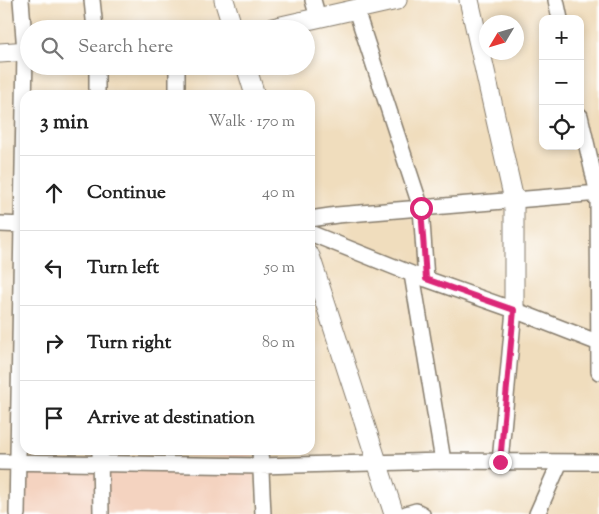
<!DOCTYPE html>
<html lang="en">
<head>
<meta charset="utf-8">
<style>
  :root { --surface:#fff; --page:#f2f2f2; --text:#222; --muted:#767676; --line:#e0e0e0 }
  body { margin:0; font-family:"Sorts Mill Goudy",serif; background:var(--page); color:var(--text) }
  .controls { position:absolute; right:15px; top:15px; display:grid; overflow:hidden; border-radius:10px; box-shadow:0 2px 8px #0003 }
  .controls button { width:45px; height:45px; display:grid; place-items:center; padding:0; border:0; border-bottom:1px solid var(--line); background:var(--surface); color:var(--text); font:25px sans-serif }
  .compass { position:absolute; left:479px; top:15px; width:45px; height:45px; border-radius:50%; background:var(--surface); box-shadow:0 2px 8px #0003; rotate:232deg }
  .stop { position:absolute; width:15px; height:15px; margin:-11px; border:4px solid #db2777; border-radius:50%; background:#fff }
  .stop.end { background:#db2777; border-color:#fff; box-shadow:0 1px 5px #0008 }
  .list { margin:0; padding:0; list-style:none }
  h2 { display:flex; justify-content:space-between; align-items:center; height:65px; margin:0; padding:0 20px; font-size:21px }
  h2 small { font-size:16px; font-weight:400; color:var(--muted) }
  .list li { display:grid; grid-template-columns:32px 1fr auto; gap:15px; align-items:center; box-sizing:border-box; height:75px; padding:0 20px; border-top:1px solid var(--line) }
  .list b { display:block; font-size:19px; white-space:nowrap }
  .list em { font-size:16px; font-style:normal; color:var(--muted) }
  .icon { flex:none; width:28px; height:28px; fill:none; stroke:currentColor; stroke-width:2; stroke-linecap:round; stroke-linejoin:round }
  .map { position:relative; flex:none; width:599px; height:514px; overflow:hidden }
  .search { position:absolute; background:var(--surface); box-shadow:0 2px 8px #0003; left:20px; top:20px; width:295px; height:55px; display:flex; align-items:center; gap:12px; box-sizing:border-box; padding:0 18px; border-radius:28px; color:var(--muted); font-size:19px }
  .panel { position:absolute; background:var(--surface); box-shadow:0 2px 8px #0003; left:20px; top:90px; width:295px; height:365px; border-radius:15px }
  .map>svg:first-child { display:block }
  .built { fill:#f4d3c0 }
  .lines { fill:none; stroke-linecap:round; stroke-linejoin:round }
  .minor-casing { stroke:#867c6c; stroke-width:18 }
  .tertiary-casing { stroke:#867c6c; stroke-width:21 }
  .minor { stroke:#fff; stroke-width:15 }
  .tertiary { stroke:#fff; stroke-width:19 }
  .route { stroke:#db2777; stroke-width:6 }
</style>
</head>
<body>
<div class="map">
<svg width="599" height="514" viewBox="0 0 599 514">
  <rect width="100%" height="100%" fill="#fff"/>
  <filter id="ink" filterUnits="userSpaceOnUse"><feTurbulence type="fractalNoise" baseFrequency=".02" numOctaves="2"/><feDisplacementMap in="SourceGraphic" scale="10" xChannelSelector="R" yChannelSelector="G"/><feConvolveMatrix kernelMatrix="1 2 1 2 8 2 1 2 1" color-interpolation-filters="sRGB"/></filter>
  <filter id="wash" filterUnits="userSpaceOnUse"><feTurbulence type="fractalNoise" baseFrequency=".0096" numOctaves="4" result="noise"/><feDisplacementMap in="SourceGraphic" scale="20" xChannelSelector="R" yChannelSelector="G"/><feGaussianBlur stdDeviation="1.12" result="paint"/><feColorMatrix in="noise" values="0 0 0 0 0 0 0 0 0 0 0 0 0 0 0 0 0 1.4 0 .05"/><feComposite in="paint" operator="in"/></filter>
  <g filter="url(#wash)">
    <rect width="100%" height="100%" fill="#f0ddbd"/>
    <!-- built -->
    <path class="built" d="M185,450H255V453L250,457H190Z
      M92,467L96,472V514H22V472L26,468Z
      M108,470L252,472L254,475L256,514H105V472Z"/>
  </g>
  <g filter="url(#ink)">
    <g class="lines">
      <defs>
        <path id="minor" d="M92,0L95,29
          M313,0L318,18
          M556,0L560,19
          M356,10L421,208L426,279
          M97,66V95
          M177,66V95
          M580,116L598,194L599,372
          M310,219L337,215L599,193
          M0,224L25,225
          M310,233L412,274L514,310L599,343
          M412,274L443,461
          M100,450L101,514
          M260,450L263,514
          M0,462L260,466L443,461L599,462
          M500,462L514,310
          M17,514L25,51L21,0
          M406,514L416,511L422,514
          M537,514L560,462"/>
        <path id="tertiary" d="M224,0L233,29
          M469,0L514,200V310
          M268,29L397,0
          M0,53L29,51
          M246,66L255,95
          M310,256L394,514"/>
      </defs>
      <!-- minor casing -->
      <use href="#minor" class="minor-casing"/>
      <!-- tertiary casing -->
      <use href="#tertiary" class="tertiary-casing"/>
      <!-- minor -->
      <use href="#minor" class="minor"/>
      <!-- tertiary -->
      <use href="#tertiary" class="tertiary"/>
    </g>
  </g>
  <g class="lines" filter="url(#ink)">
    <!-- route -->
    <path class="route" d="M421,208L426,279L514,310L500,462"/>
  </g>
</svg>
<div class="controls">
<button>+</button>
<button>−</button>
<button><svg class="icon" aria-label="locate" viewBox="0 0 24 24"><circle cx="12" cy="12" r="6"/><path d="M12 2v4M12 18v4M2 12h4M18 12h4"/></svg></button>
</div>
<svg class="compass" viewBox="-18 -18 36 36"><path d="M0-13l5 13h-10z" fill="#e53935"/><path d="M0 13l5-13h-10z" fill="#767676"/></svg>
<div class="stop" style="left:421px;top:208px"></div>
<div class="stop end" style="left:500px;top:462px"></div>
<div class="search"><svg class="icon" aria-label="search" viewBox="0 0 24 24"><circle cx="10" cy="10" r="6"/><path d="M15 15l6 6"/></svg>Search here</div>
<section class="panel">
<h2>3 min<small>Walk · 170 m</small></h2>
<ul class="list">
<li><svg class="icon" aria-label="ahead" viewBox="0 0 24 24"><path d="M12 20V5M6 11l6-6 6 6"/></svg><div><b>Continue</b></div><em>40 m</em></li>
<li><svg class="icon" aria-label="left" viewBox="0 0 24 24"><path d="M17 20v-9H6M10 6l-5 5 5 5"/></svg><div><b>Turn left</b></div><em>50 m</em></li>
<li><svg class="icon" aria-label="right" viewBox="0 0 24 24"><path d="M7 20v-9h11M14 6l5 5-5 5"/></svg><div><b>Turn right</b></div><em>80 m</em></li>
<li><svg class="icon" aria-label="arrive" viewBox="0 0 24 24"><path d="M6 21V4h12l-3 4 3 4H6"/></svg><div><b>Arrive at destination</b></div></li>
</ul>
</section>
</div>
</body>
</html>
